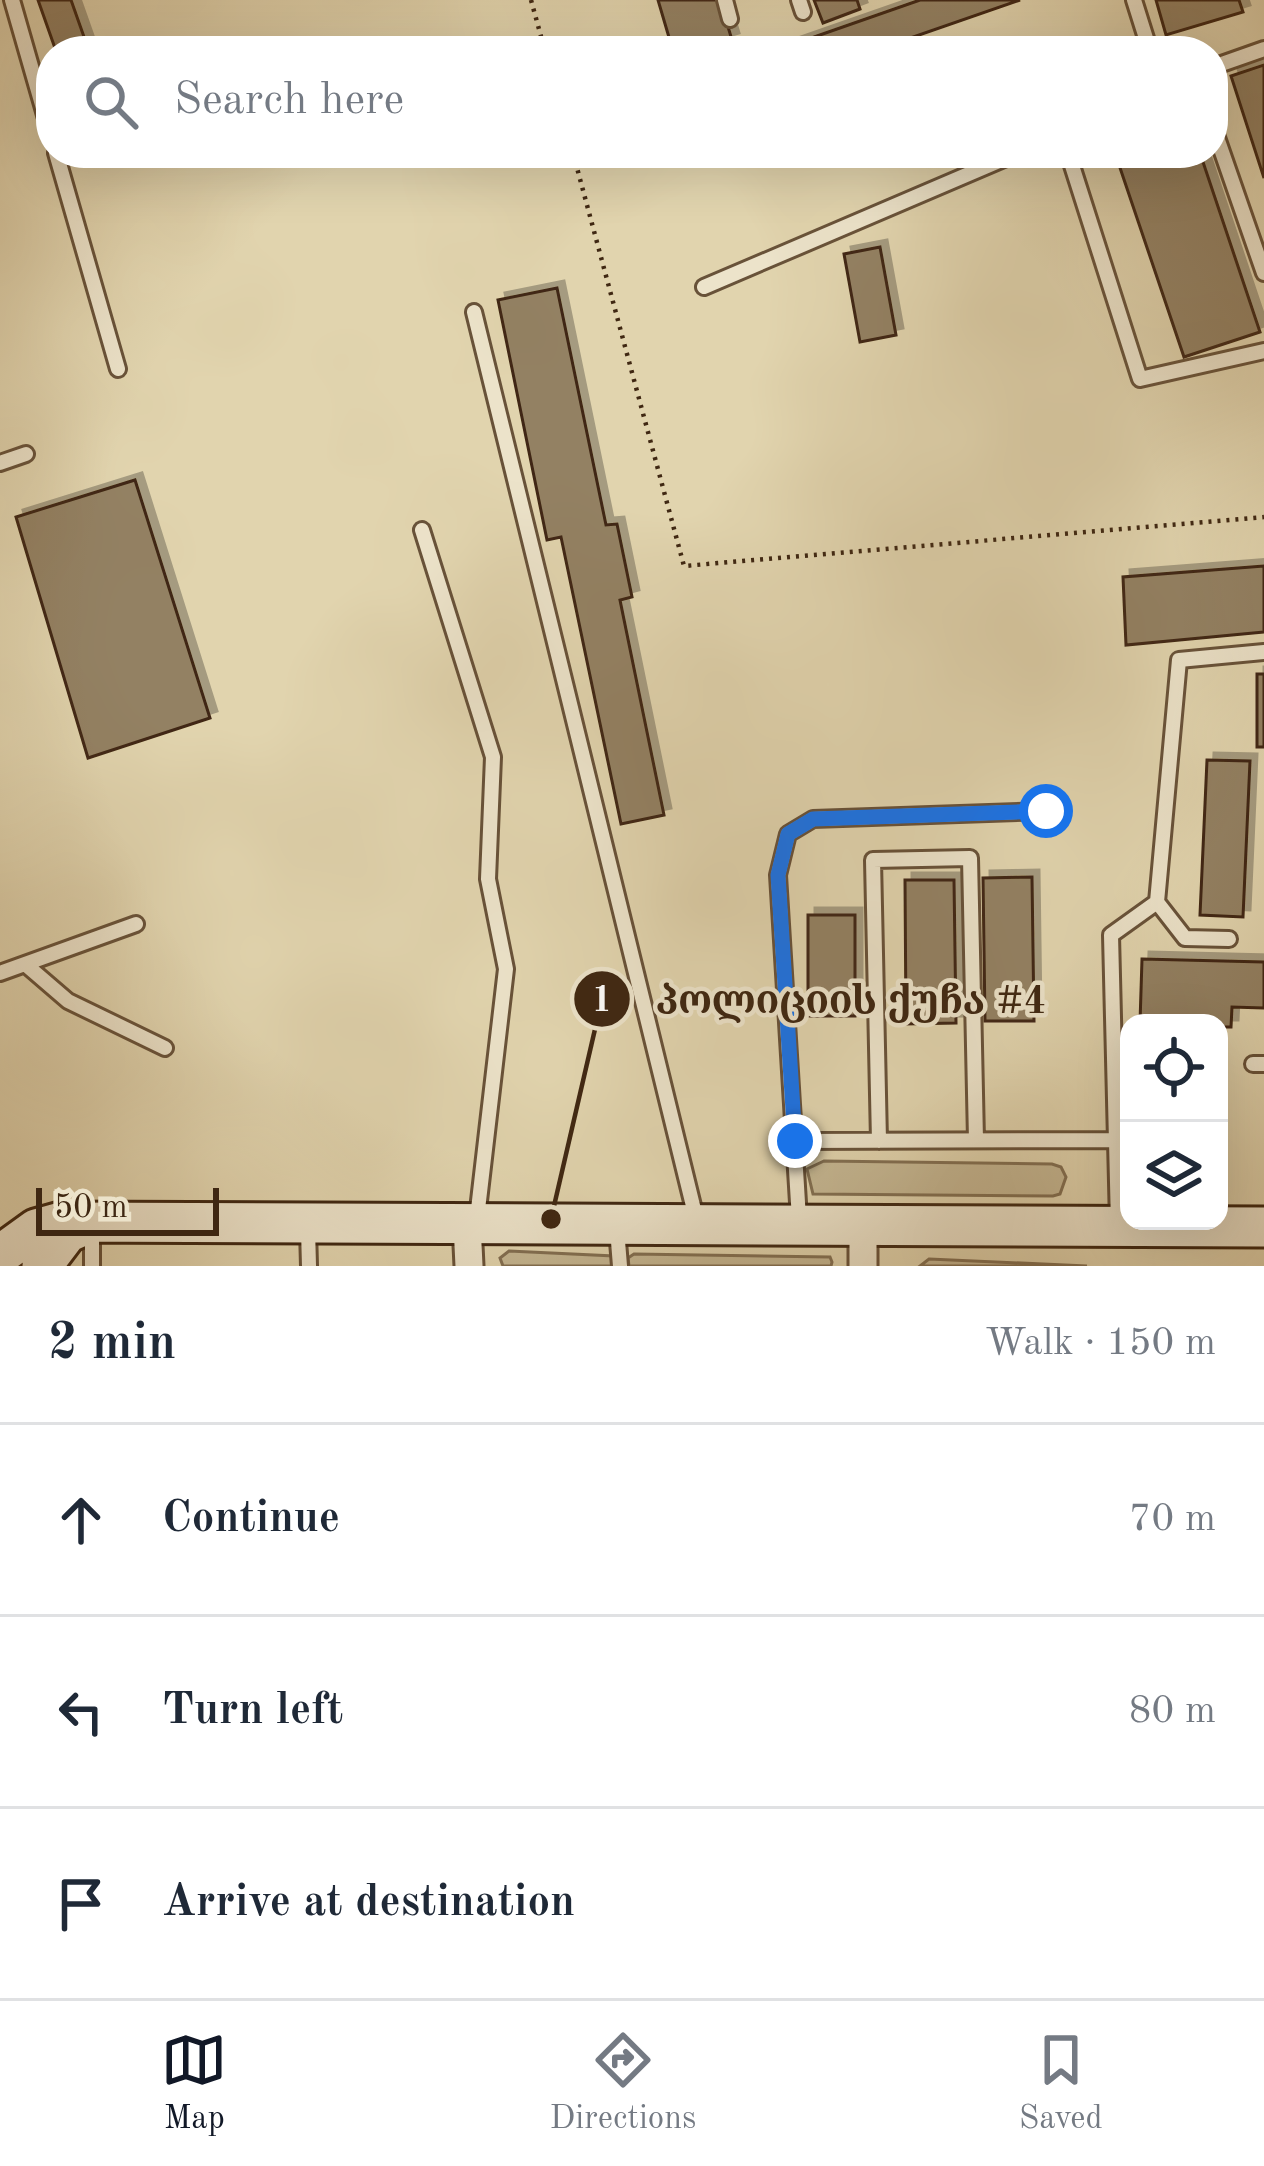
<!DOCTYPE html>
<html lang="en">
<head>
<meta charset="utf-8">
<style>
  :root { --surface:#fff; --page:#f2f2f3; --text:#1f2937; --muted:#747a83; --line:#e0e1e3; --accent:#111827 }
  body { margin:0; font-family:"Old Standard TT","Noto Serif Georgian",serif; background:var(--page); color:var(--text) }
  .controls { position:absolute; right:36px; bottom:36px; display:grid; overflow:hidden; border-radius:24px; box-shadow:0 12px 48px #0002 }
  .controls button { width:108px; height:108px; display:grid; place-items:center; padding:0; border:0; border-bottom:3px solid var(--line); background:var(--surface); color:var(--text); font:60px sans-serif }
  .scale { position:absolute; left:36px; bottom:30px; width:183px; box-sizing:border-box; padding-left:12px; border:6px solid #3f2712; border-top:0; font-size:33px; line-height:42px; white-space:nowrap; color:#3f2712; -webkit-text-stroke:9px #ece3ca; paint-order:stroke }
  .stop { position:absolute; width:36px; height:36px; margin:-27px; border:9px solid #1a73e8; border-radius:50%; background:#fff }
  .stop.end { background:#1a73e8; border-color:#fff; box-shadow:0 3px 12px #0008 }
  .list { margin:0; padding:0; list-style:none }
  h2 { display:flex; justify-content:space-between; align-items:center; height:156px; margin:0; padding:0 48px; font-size:51px }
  h2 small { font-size:39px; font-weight:400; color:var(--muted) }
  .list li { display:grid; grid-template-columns:78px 1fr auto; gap:36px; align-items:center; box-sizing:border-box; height:192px; padding:0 48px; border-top:3px solid var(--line) }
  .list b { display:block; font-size:45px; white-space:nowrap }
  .list em { font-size:39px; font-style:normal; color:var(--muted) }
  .icon { flex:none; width:66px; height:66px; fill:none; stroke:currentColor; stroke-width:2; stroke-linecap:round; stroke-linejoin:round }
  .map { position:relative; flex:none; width:1264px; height:1266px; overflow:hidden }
  .search { position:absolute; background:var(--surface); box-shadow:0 12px 48px #0002; left:36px; right:36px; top:36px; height:132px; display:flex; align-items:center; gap:30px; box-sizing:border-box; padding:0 42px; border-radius:48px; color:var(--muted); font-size:45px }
  .sheet { height:732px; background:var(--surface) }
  nav { display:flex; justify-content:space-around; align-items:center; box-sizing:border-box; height:168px; border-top:3px solid var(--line); background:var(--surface); font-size:33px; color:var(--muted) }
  nav a { display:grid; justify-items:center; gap:6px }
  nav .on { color:var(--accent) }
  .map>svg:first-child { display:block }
  .green { fill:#c5b793; stroke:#826f52; stroke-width:3 }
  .building { fill:#938163; stroke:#3f2712; stroke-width:3; filter:url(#shadow) }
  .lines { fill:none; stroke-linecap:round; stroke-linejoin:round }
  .lane-casing { stroke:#685239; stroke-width:20 }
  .street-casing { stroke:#685239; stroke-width:33 }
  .secondary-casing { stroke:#3f2712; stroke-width:45 }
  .path { stroke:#3f2712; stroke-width:4.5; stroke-dasharray:3 6; stroke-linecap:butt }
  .lane { stroke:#ece3ca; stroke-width:14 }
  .street { stroke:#ece3ca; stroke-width:27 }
  .secondary { stroke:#ece3ca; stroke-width:39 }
  .route { stroke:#1a73e8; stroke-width:15 }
  .leader { fill:none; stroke:#3f2712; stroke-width:4.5 }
  .callout-dot { fill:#3f2712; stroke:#ece3ca; stroke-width:4.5 }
  .mark-label { font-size:36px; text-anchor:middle; font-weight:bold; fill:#fff }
  .callout-label { font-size:39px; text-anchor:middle; font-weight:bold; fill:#3f2712; stroke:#ece3ca; stroke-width:9; stroke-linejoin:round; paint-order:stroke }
</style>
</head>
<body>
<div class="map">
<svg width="1264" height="1266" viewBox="0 0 1264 1266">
  <defs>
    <filter id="shadow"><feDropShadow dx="7" dy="-7" stdDeviation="0" flood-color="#0004"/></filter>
  </defs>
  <rect width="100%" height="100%" fill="#e1d4ae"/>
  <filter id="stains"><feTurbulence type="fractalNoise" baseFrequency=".00167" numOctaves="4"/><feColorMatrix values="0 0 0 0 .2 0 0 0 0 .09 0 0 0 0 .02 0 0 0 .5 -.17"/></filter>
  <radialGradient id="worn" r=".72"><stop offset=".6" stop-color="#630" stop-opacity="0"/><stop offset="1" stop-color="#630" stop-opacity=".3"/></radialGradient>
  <!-- green -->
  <path class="green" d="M824,1161L1052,1164L1061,1167L1066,1177L1060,1194L1053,1196L813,1194L807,1169Z
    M509,1251L614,1256L618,1266H503L500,1258Z
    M634,1254L830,1257L832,1262L831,1266H629L628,1258Z
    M929,1259L1087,1266H920Z"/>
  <!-- building -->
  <path class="building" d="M38,0H71L89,51H56Z
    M658,0H720L732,40L694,51H673Z
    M814,0H857L860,9L823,23Z
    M920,0H1020L873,51H774Z
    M1156,0H1239L1243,12L1166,35Z
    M1264,65V178L1231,76Z
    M1115,153H1200L1260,332L1184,357Z
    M880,247L896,335L860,342L844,254Z
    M557,288L606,525L617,524L632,597L620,600L664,815L621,824L561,537L547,540L498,300Z
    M135,480L210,718L88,758L16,517Z
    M1264,566V632L1126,645L1123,577Z
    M1257,674H1264V747H1257Z
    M1207,760L1250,761L1243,917L1200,915Z
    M1032,877L1034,1021H985L983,878Z
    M905,880H954L956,1023L906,1024Z
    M808,915H855V1016H808Z
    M1142,959L1264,962V1008L1232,1007L1231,1027H1219V1023H1140Z"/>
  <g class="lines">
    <defs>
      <path id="lane" d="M12,0L51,136
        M725,0L730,19
        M799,0L803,12
        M1134,0L1150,51
        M1213,67L1264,49
        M1213,126L1264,273
        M56,153L118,369
        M1068,153L1140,379L1264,351
        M704,287L1018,153
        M474,312L697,1222
        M0,463L26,454
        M422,530L493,757L488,879L506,969L477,1218
        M1157,902L1185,938L1229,939
        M25,964L68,1001L165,1048
        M0,973L136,924
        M1253,1064H1264
        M795,1141L1116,1140
        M879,1141L873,860L970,858L976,1140
        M799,1219L778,875L788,834L813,819L1046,811
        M1118,1223L1111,935L1157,902L1179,660L1264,652
        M92,1227V1266
        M308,1229L309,1266
        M617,1229L620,1266"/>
      <path id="street" d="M467,1224L469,1266
        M863,1225V1266"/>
      <path id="secondary" d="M0,1255L36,1229L61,1222L1264,1227
        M42,1266L67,1233L87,1224"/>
    </defs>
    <!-- lane casing -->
    <use href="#lane" class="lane-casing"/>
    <!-- street casing -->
    <use href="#street" class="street-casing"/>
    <!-- secondary casing -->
    <use href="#secondary" class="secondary-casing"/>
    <!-- path -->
    <path class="path" d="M531,0L545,51
      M573,153L684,566L1264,517"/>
    <!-- lane -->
    <use href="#lane" class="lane"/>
    <!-- street -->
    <use href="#street" class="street"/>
    <!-- secondary -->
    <use href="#secondary" class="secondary"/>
  </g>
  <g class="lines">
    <!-- route -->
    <path class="route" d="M795,1141L778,875L788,834L813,819L1046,811"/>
  </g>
  <!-- callouts -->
  <path class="leader" d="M551 1219L602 999"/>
  <g class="callout-dot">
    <circle cx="551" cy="1219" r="12"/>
    <circle cx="602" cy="999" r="30"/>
  </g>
  <g class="mark-label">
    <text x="602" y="1011">1</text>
  </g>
  <g class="callout-label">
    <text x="851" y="1013">პოლიციის ქუჩა #4</text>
  </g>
  <rect width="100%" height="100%" filter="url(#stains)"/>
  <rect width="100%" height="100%" fill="url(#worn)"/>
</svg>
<div class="controls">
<button><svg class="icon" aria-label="locate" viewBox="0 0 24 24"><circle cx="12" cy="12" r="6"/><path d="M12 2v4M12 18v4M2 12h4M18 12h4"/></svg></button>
<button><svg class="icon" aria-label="layers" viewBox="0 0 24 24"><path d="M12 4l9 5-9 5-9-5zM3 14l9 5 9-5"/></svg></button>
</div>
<div class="scale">50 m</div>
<div class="stop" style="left:1046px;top:811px"></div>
<div class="stop end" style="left:795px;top:1141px"></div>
<div class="search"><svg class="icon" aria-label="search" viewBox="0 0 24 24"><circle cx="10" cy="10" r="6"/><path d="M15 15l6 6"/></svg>Search here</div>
</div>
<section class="sheet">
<h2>2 min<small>Walk · 150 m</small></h2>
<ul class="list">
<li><svg class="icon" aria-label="ahead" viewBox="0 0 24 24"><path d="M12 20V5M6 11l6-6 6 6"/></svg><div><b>Continue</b></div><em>70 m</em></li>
<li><svg class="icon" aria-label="left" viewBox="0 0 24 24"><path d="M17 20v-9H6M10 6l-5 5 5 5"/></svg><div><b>Turn left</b></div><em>80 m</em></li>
<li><svg class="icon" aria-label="arrive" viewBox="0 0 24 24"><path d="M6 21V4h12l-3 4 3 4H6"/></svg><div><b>Arrive at destination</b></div></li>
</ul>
</section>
<nav>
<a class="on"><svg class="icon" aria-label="map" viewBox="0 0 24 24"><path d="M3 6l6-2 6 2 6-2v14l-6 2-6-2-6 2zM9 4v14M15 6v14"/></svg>Map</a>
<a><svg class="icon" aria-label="directions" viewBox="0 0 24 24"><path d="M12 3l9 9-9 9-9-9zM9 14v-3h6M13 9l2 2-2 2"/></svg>Directions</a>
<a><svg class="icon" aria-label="saved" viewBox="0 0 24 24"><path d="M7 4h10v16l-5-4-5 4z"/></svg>Saved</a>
</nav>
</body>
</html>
